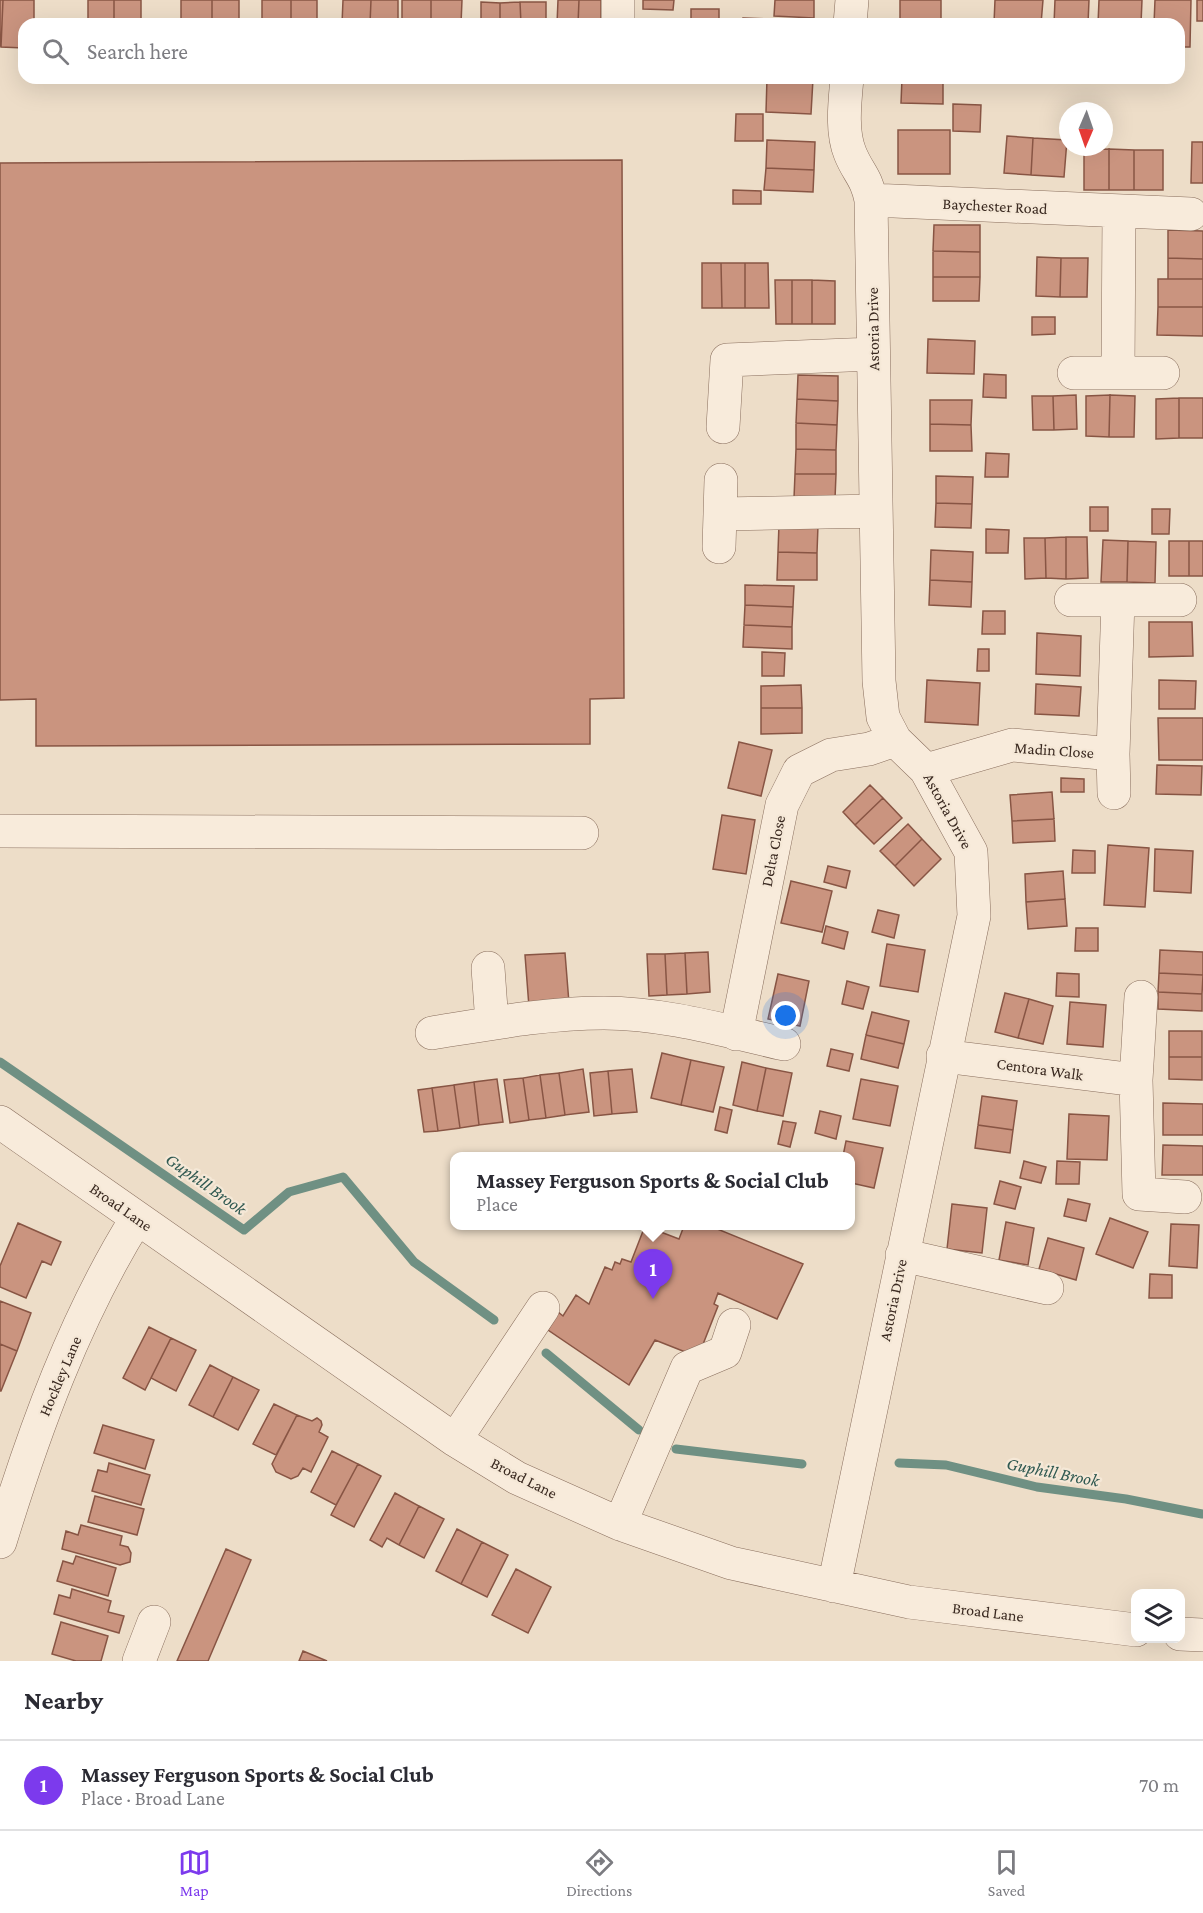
<!DOCTYPE html>
<html lang="en">
<head>
<meta charset="utf-8">
<style>
  :root { --surface:#fff; --page:#f7f7f7; --text:#2b2b33; --muted:#7c7c81; --line:#e1e1e2; --accent:#7c3aed }
  body { margin:0; font-family:"Crimson Pro",serif; background:var(--page); color:var(--text) }
  .controls { position:absolute; right:18px; bottom:18px; display:grid; overflow:hidden; border-radius:12px; box-shadow:0 6px 24px #0002 }
  .controls button { width:54px; height:54px; display:grid; place-items:center; padding:0; border:0; border-bottom:2px solid var(--line); background:var(--surface); color:var(--text); font:30px sans-serif }
  .compass { position:absolute; left:1059px; top:102px; width:54px; height:54px; border-radius:50%; background:var(--surface); box-shadow:0 6px 24px #0002; rotate:182deg }
  .you { position:absolute; left:786px; top:1016px; width:21px; height:21px; margin:-15px; border:4px solid #fff; border-radius:50%; background:#1a73e8; box-shadow:0 0 0 9px #1a73e833 }
  .badge { display:grid; place-items:center; width:39px; height:39px; border-radius:50%; background:var(--accent); color:#fff; font-size:20px; font-weight:700 }
  .pin { position:absolute; translate:-50% -50px; filter:drop-shadow(0 2px 3px #0008) }
  .pin::after { content:''; position:absolute; top:32px; width:21px; height:18px; background:inherit; clip-path:polygon(0 0,100% 0,50% 100%) }
  .popup { position:absolute; left:450px; top:1152px; width:405px; height:78px; box-sizing:border-box; display:grid; place-content:center; border-radius:12px; background:var(--surface); filter:drop-shadow(0 2px 4px #0005); font-size:20px; white-space:nowrap; color:var(--muted) }
  .popup b { font-size:22px; color:var(--text) }
  .popup::after { content:''; position:absolute; left:50%; top:100%; margin-left:-12px; border:12px solid transparent; border-top-color:var(--surface) }
  .list { margin:0; padding:0; list-style:none }
  h2 { display:flex; justify-content:space-between; align-items:center; height:78px; margin:0; padding:0 24px; font-size:26px }
  h2 small { font-size:20px; font-weight:400; color:var(--muted) }
  .list li { display:grid; grid-template-columns:39px 1fr auto; gap:18px; align-items:center; box-sizing:border-box; height:90px; padding:0 24px; border-top:2px solid var(--line) }
  .list b { display:block; font-size:22px; white-space:nowrap }
  .list p { margin:0; font-size:20px; white-space:nowrap; color:var(--muted) }
  .list em { font-size:20px; font-style:normal; color:var(--muted) }
  .icon { flex:none; width:33px; height:33px; fill:none; stroke:currentColor; stroke-width:2; stroke-linecap:round; stroke-linejoin:round }
  .map { position:relative; flex:none; width:1203px; height:1661px; overflow:hidden }
  .search { position:absolute; background:var(--surface); box-shadow:0 6px 24px #0002; left:18px; right:18px; top:18px; height:66px; display:flex; align-items:center; gap:15px; box-sizing:border-box; padding:0 21px; border-radius:18px; color:var(--muted); font-size:22px }
  .sheet { height:168px; background:var(--surface) }
  nav { display:flex; justify-content:space-around; align-items:center; box-sizing:border-box; height:84px; border-top:2px solid var(--line); background:var(--surface); font-size:16px; color:var(--muted) }
  nav a { display:grid; justify-items:center; gap:3px }
  nav .on { color:var(--accent) }
  .map>svg:first-child { display:block }
  .lines { fill:none; stroke-linecap:round; stroke-linejoin:round }
  .stream { stroke:#6f9083; stroke-width:9 }
  .building { fill:#ca947f; stroke:#854; stroke-width:1.5 }
  .minor-casing { stroke:#896e5d; stroke-width:34 }
  .minor { stroke:#f8ebdb; stroke-width:33 }
  .labels { text-anchor:middle; dominant-baseline:central; stroke-width:4.5; stroke-linejoin:round; paint-order:stroke }
  .street-label { font-size:16px; fill:#3a2920; stroke:#f5e8d7 }
  .water-label { font-size:18px; font-style:italic; fill:#305951; stroke:#f5e8d7 }
</style>
</head>
<body>
<div class="map">
<svg width="1203" height="1661" viewBox="0 0 1203 1661">
  <rect width="100%" height="100%" fill="#edddc8"/>
  <g class="lines">
    <!-- stream -->
    <path class="stream" d="M0,1062L244,1230L289,1192L343,1177L414,1262L494,1320
      M546,1353L639,1430
      M676,1449L802,1464
      M899,1463L946,1465L1037,1487L1126,1499L1202,1514"/>
  </g>
  <!-- building -->
  <path class="building" d="M0,0H3L1,46H0Z
    M3,0H34V24H24V48L1,47Z
    M88,0H114V24H88Z
    M114,0H141V24H114Z
    M181,0H212V24H181Z
    M212,0H239V24H212Z
    M262,0H291V24H262Z
    M291,0H317V24H291Z
    M343,0H371L370,24H342Z
    M371,0H398V24H370Z
    M402,0H431V24H402Z
    M431,0H462L461,24H431Z
    M558,0H579L578,24H557Z
    M579,0H601V24H578Z
    M643,0H674L673,10L643,9Z
    M775,0H814V18L774,16Z
    M900,0H941V24H900Z
    M995,0H1043L1041,24L994,23Z
    M1055,0H1089L1088,24H1054Z
    M1099,0H1142L1141,24H1098Z
    M1155,0H1191L1190,47H1179V24H1154Z
    M1197,0H1203V21H1197Z
    M481,2L500,3V24H481Z
    M520,2H546V24H521Z
    M520,2L521,24H500V3Z
    M691,9H719V23H691Z
    M743,18L771,19V24H743Z
    M767,78L813,79L811,114L766,112Z
    M902,78H943V104L901,103Z
    M953,104L981,105L980,132L953,131Z
    M736,114H763V141H735Z
    M898,130H950V174H898Z
    M1007,136L1033,138L1031,175L1004,173Z
    M1033,138L1067,140L1064,177L1031,175Z
    M767,140L815,142L814,170L766,168Z
    M1192,142H1203V183H1191Z
    M1109,149V190H1084V150Z
    M1109,149L1134,150V190H1109Z
    M1134,150H1163V190H1134Z
    M622,160L624,698L590,699V744L36,746V699L0,700V163Z
    M766,168L814,170L813,192L764,190Z
    M733,190L761,191V204H733Z
    M934,225H980V252L933,251Z
    M1168,230L1203,231V259L1168,258Z
    M933,251L980,252V277H933Z
    M1037,257L1061,258L1060,297L1036,296Z
    M1061,258H1088L1087,297H1060Z
    M1168,258L1203,259V279H1168Z
    M702,263H721L722,308H702Z
    M721,263H745V308H722Z
    M745,263H768L769,308H745Z
    M933,277H980L979,301H933Z
    M1158,279H1203V307H1158Z
    M775,280H792V324H776Z
    M792,280H812V324H792Z
    M812,280L835,281V324H812Z
    M1158,307H1203V336L1157,335Z
    M1032,317H1055V334L1032,335Z
    M928,339L975,341L974,374L927,373Z
    M984,374L1006,375V398L983,397Z
    M798,375L838,376V401L797,399Z
    M1076,395L1077,429L1054,430L1053,396Z
    M1110,395L1109,437L1086,436V396Z
    M1110,395L1135,396L1134,437H1109Z
    M1032,396H1053L1054,430H1033Z
    M1179,398V438L1156,439V399Z
    M1179,398H1203V438H1179Z
    M797,399L838,401L837,425L796,423Z
    M930,400H972L971,425L930,424Z
    M796,423L837,425L836,450L796,449Z
    M930,424L971,425L972,451H930Z
    M796,449L836,450V474H795Z
    M986,453L1009,454L1008,477H985Z
    M795,474H836L835,499L794,498Z
    M936,476L973,477L972,504L936,503Z
    M936,503L972,504L971,528L935,527Z
    M1090,507H1108V531H1090Z
    M1152,509H1170L1169,534H1152Z
    M779,524L818,525L817,553L778,552Z
    M986,529L1009,530L1008,553H986Z
    M1066,537V579L1046,578L1045,538Z
    M1066,537H1087L1088,578L1066,579Z
    M1024,538H1045L1046,578L1025,579Z
    M1103,540L1128,541L1127,582H1101Z
    M1128,541L1156,542L1155,583L1127,582Z
    M1169,541H1189V576H1169Z
    M1189,541H1203V576H1189Z
    M931,550L973,552L972,582L930,580Z
    M778,552L817,553V580H777Z
    M930,580L972,582L971,607L929,605Z
    M745,585L794,586L793,607L745,605Z
    M745,605L793,607L792,627L744,625Z
    M983,611H1005V634H982Z
    M1149,622H1192L1193,656L1149,657Z
    M744,625L792,627V649L743,647Z
    M1037,633L1081,636L1080,676L1036,674Z
    M978,649H989V671H977Z
    M762,652L785,653L784,676H762Z
    M927,680L980,683L978,725L925,722Z
    M1159,680L1196,681L1195,709H1159Z
    M1036,684L1081,687L1079,716L1035,714Z
    M801,685L802,708H761V686Z
    M761,708H802V733L761,734Z
    M1158,718H1203V760H1159Z
    M739,742L772,750L761,796L728,788Z
    M1157,765L1202,766L1201,795L1156,794Z
    M1061,778L1084,779V792H1061Z
    M870,785L883,798L855,825L843,812Z
    M1052,792L1054,819L1012,821L1010,795Z
    M883,798L902,818L874,844L855,825Z
    M722,815L755,820L746,874L713,869Z
    M1054,819L1055,841L1013,843L1012,821Z
    M908,824L922,839L895,866L880,851Z
    M922,839L941,859L914,886L895,866Z
    M1108,845L1149,848L1145,907L1104,905Z
    M1155,849L1193,851L1191,893L1154,891Z
    M1073,850L1095,851V873H1072Z
    M828,866L850,871L846,888L824,882Z
    M1063,871L1065,899L1026,902L1025,874Z
    M791,881L832,891L822,932L781,923Z
    M1065,899L1067,926L1028,929L1026,902Z
    M878,910L899,915L894,938L872,932Z
    M826,926L848,932L844,949L822,943Z
    M1076,928H1098V951H1075Z
    M887,944L925,950L918,992L880,986Z
    M1160,950L1203,952V975L1159,973Z
    M708,952L710,992L687,994L685,953Z
    M565,953L569,1003L529,1007L525,955Z
    M685,953L687,994L667,995L665,954Z
    M647,954H665L667,995L649,996Z
    M1057,973L1079,974V997L1056,996Z
    M1159,973L1203,975L1202,994L1158,992Z
    M778,974L809,981L800,1026L768,1019Z
    M847,981L869,987L863,1009L842,1004Z
    M1158,992L1202,994V1011L1158,1009Z
    M1005,993L1029,999L1018,1038L995,1032Z
    M1029,999L1053,1006L1043,1044L1018,1038Z
    M1070,1002L1106,1005L1103,1047L1067,1044Z
    M872,1012L909,1021L904,1044L866,1035Z
    M1169,1031H1202V1057H1169Z
    M866,1035L904,1044L898,1068L861,1059Z
    M831,1049L853,1054L849,1071L827,1066Z
    M662,1053L691,1060L681,1105L651,1098Z
    M1169,1057H1202V1080L1169,1079Z
    M691,1060L724,1067L713,1112L681,1105Z
    M742,1062L766,1068L757,1111L733,1105Z
    M766,1068L792,1073L783,1116L757,1111Z
    M583,1069L589,1112L565,1115L559,1073Z
    M632,1069L637,1112L612,1114L608,1071Z
    M608,1071L612,1114L594,1116L590,1073Z
    M559,1073L565,1115L546,1118L540,1075Z
    M540,1075L546,1118L529,1120L523,1078Z
    M523,1078L529,1120L510,1123L504,1080Z
    M497,1079L503,1122L479,1125L474,1082Z
    M861,1079L898,1086L890,1126L853,1119Z
    M474,1082L479,1125L460,1128L454,1085Z
    M454,1085L460,1128L438,1131L432,1088Z
    M432,1088L438,1131L424,1132L418,1090Z
    M982,1096L1017,1101L1013,1130L978,1125Z
    M1163,1103L1203,1104V1135H1163Z
    M720,1107L732,1110L727,1133L715,1130Z
    M820,1111L841,1116L836,1139L815,1133Z
    M1069,1114L1109,1116L1107,1160L1067,1159Z
    M783,1121L796,1123L790,1147L778,1144Z
    M978,1125L1013,1130L1010,1153L975,1148Z
    M846,1141L883,1148L874,1188L851,1183V1156H843Z
    M1163,1145L1203,1146V1175H1162Z
    M1024,1161L1046,1167L1041,1183L1020,1178Z
    M1057,1161L1080,1162L1079,1184H1056Z
    M1000,1181L1021,1187L1015,1209L994,1204Z
    M1068,1199L1090,1204L1086,1221L1064,1216Z
    M952,1204L987,1208L982,1253L947,1249Z
    M1110,1218L1148,1232L1133,1268L1096,1254Z
    M1006,1222L1034,1228L1028,1265L999,1260Z
    M18,1223L61,1242L51,1265L42,1261L26,1298L0,1287V1266Z
    M1171,1224L1199,1225L1197,1268L1169,1266Z
    M645,1226L679,1239L684,1226H710L803,1264L777,1319L718,1293L714,1304L718,1306L698,1357L655,1340L629,1385L548,1330L558,1312L563,1316L576,1295L589,1304L605,1267L612,1270L615,1262L620,1264L622,1259L631,1262Z
    M1048,1238L1084,1248L1076,1280L1039,1269Z
    M1150,1274L1172,1275V1298H1149Z
    M0,1301L31,1313L17,1351L0,1344Z
    M149,1327L171,1338L145,1390L123,1378Z
    M171,1338L196,1350L176,1391L151,1378Z
    M0,1344L17,1351L1,1391H0Z
    M210,1365L233,1377L213,1417L189,1405Z
    M233,1377L259,1390L238,1430L213,1417Z
    M274,1404L297,1415L276,1455L253,1444Z
    M297,1415L312,1421L317,1418L321,1421L322,1425L319,1432L328,1437L311,1472L303,1468L298,1476L291,1479L276,1472L272,1464Z
    M103,1425L154,1440L145,1469L94,1453Z
    M332,1451L358,1464L336,1505L311,1492Z
    M109,1463L150,1475L141,1505L92,1491L98,1470L107,1472Z
    M358,1464L381,1476L354,1527L331,1515Z
    M395,1493L419,1506L399,1545L387,1538L382,1547L370,1540Z
    M95,1496L144,1509L137,1535L88,1522Z
    M419,1506L444,1519L424,1558L399,1545Z
    M81,1525L122,1536L120,1545L128,1547L131,1553L130,1562L120,1565L62,1549L66,1531L78,1535Z
    M457,1529L482,1542L461,1584L436,1571Z
    M482,1542L508,1555L487,1597L461,1584Z
    M226,1549L251,1560L208,1661H177Z
    M76,1556L116,1568L108,1596L57,1581L63,1561L73,1564Z
    M516,1569L551,1587L528,1633L492,1615Z
    M72,1589L111,1601L108,1612L124,1616L119,1633L54,1614L59,1595L70,1598Z
    M61,1622L108,1636L101,1661H76L52,1654Z
    M303,1651L327,1661H299Z"/>
  <g class="lines">
    <defs>
      <path id="minor" d="M618,0V24
        M850,24L852,0
        M871,200L1191,214
        M1119,212L1118,373H1163
        M1074,373H1118
        M723,427L727,360L873,354
        M720,514L721,480
        M719,547L720,514L876,511
        M1071,600H1180
        M1113,754L1114,793
        M926,770L1012,745L1113,754L1118,600
        M0,831L582,833
        M488,968L492,1023
        M1141,997L1136,1080L1139,1194L1185,1197
        M432,1033C488,1024 547,1013 604,1013C664,1013 726,1031 784,1044
        M736,1034L782,805L799,771L831,755L869,749L895,740
        M943,1056L1136,1080
        M0,1122L455,1440L517,1478L620,1524L731,1563L909,1602L1136,1630
        M902,1255L1047,1288
        M455,1440L543,1308
        M620,1524L687,1368L725,1352L734,1325
        M0,1542C34,1431 75,1317 137,1218
        M834,1586L974,916L971,852L926,770L895,740L883,717L879,681L871,200C866,176 858,173 850,153C841,131 845,101 847,78
        M1180,1634L1203,1635
        M139,1661L154,1622"/>
    </defs>
    <!-- minor casing -->
    <use href="#minor" class="minor-casing"/>
    <!-- minor -->
    <use href="#minor" class="minor"/>
  </g>
  <g class="labels">
    <!-- street labels -->
    <g class="street-label">
      <text transform="translate(995 206) rotate(3)">Baychester Road</text>
      <text transform="translate(873 329) rotate(-91)">Astoria Drive</text>
      <text transform="translate(1054 750) rotate(4)">Madin Close</text>
      <text transform="translate(948 811) rotate(61)">Astoria Drive</text>
      <text transform="translate(773 851) rotate(-79)">Delta Close</text>
      <text transform="translate(1040 1069) rotate(8)">Centora Walk</text>
      <text transform="translate(121 1207) rotate(35)">Broad Lane</text>
      <text transform="translate(893 1300) rotate(-78)">Astoria Drive</text>
      <text transform="translate(60 1376) rotate(-67)">Hockley Lane</text>
      <text transform="translate(524 1478) rotate(27)">Broad Lane</text>
      <text transform="translate(988 1612) rotate(7)">Broad Lane</text>
    </g>
    <!-- water labels -->
    <g class="water-label">
      <text transform="translate(206 1184) rotate(35)">Guphill Brook</text>
      <text transform="translate(1053 1472) rotate(11)">Guphill Brook</text>
    </g>
  </g>
</svg>
<div class="controls">
<button><svg class="icon" aria-label="layers" viewBox="0 0 24 24"><path d="M12 4l9 5-9 5-9-5zM3 14l9 5 9-5"/></svg></button>
</div>
<svg class="compass" viewBox="-18 -18 36 36"><path d="M0-13l5 13h-10z" fill="#e53935"/><path d="M0 13l5-13h-10z" fill="#7c7c81"/></svg>
<div class="you"></div>
<div class="pin badge" style="left:653px;top:1299px">1</div>
<div class="popup"><b>Massey Ferguson Sports &amp; Social Club</b>Place</div>
<div class="search"><svg class="icon" aria-label="search" viewBox="0 0 24 24"><circle cx="10" cy="10" r="6"/><path d="M15 15l6 6"/></svg>Search here</div>
</div>
<section class="sheet">
<h2>Nearby<small></small></h2>
<ul class="list">
<li><span class="badge">1</span><div><b>Massey Ferguson Sports &amp; Social Club</b><p>Place · Broad Lane</p></div><em>70 m</em></li>
</ul>
</section>
<nav>
<a class="on"><svg class="icon" aria-label="map" viewBox="0 0 24 24"><path d="M3 6l6-2 6 2 6-2v14l-6 2-6-2-6 2zM9 4v14M15 6v14"/></svg>Map</a>
<a><svg class="icon" aria-label="directions" viewBox="0 0 24 24"><path d="M12 3l9 9-9 9-9-9zM9 14v-3h6M13 9l2 2-2 2"/></svg>Directions</a>
<a><svg class="icon" aria-label="saved" viewBox="0 0 24 24"><path d="M7 4h10v16l-5-4-5 4z"/></svg>Saved</a>
</nav>
</body>
</html>
